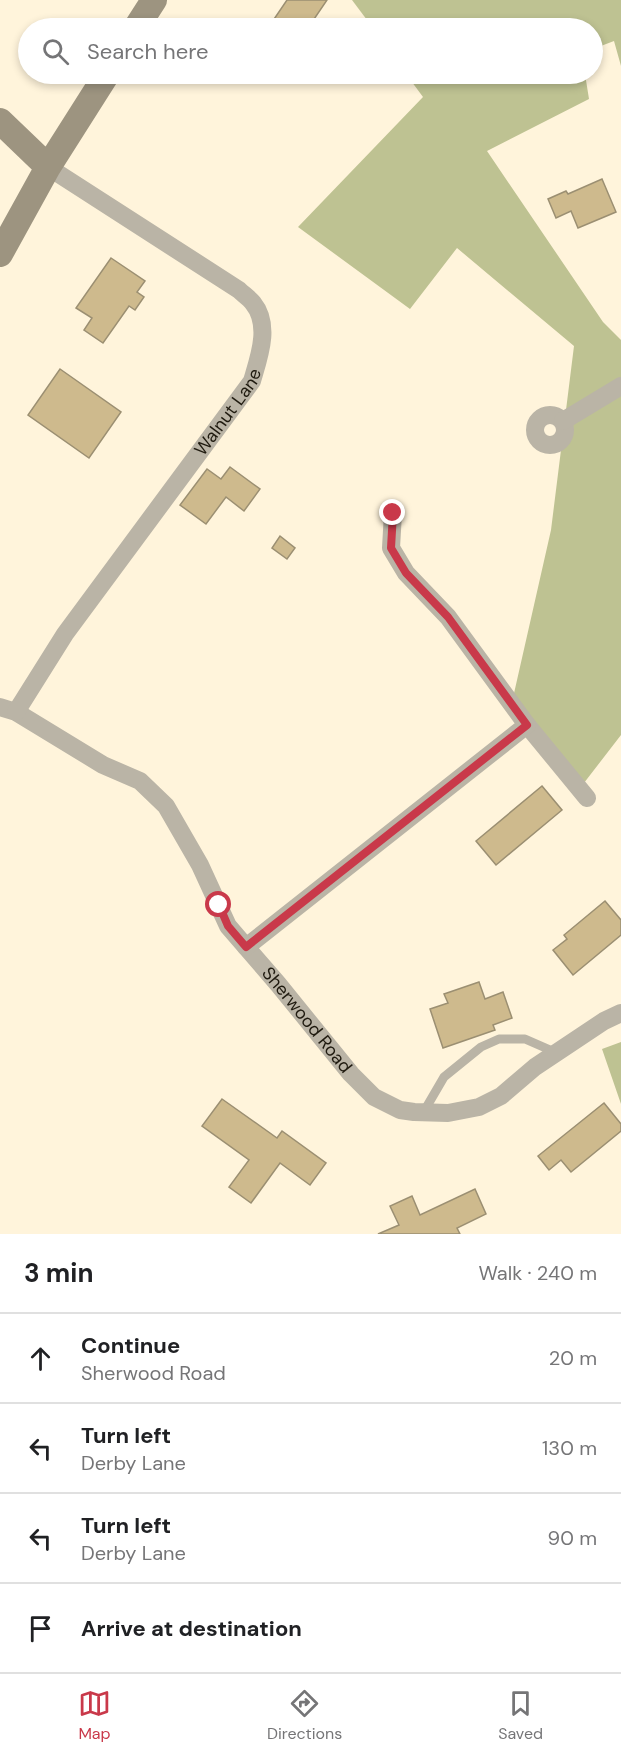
<!DOCTYPE html>
<html lang="en">
<head>
<meta charset="utf-8">
<style>
  :root { --surface:#fff; --page:#f6f6f6; --text:#202124; --muted:#757577; --line:#e0e0e0; --accent:#c9394a }
  body { margin:0; font-family:"DM Sans",sans-serif; background:var(--page); color:var(--text) }
  .stop { position:absolute; width:18px; height:18px; margin:-14px; border:4px solid #c9394a; border-radius:50%; background:#fff }
  .stop.end { background:#c9394a; border-color:#fff; box-shadow:0 2px 6px #0008 }
  .list { margin:0; padding:0; list-style:none }
  h2 { display:flex; justify-content:space-between; align-items:center; height:78px; margin:0; padding:0 24px; font-size:26px }
  h2 small { font-size:20px; font-weight:400; color:var(--muted) }
  .list li { display:grid; grid-template-columns:39px 1fr auto; gap:18px; align-items:center; box-sizing:border-box; height:90px; padding:0 24px; border-top:2px solid var(--line) }
  .list b { display:block; font-size:22px; white-space:nowrap }
  .list p { margin:0; font-size:20px; white-space:nowrap; color:var(--muted) }
  .list em { font-size:20px; font-style:normal; color:var(--muted) }
  .icon { flex:none; width:33px; height:33px; fill:none; stroke:currentColor; stroke-width:2; stroke-linecap:round; stroke-linejoin:round }
  .map { position:relative; flex:none; width:621px; height:1234px; overflow:hidden }
  .search { position:absolute; background:var(--surface); box-shadow:0 3px 9px #0003; left:18px; right:18px; top:18px; height:66px; display:flex; align-items:center; gap:15px; box-sizing:border-box; padding:0 21px; border-radius:33px; color:var(--muted); font-size:22px }
  .sheet { height:438px; background:var(--surface) }
  nav { display:flex; justify-content:space-around; align-items:center; box-sizing:border-box; height:84px; border-top:2px solid var(--line); background:var(--surface); font-size:16px; color:var(--muted) }
  nav a { display:grid; justify-items:center; gap:3px }
  nav .on { color:var(--accent) }
  .map>svg:first-child { display:block }
  .forest { fill:#bec292 }
  .building { fill:#ceba8d; stroke:#9b8f72; stroke-width:1.5 }
  .lines { fill:none; stroke-linecap:round; stroke-linejoin:round }
  .lane { stroke:#bab4a6; stroke-width:9 }
  .street { stroke:#bab4a6; stroke-width:18 }
  .secondary { stroke:#9d9480; stroke-width:26 }
  .route { stroke:#c9394a; stroke-width:8 }
  .labels { text-anchor:middle; dominant-baseline:central; stroke-width:5; stroke-linejoin:round; paint-order:stroke }
  .street-label { font-size:18px; fill:#201b10; stroke:#fff }
</style>
</head>
<body>
<div class="map">
<svg width="621" height="1234" viewBox="0 0 621 1234">
  <rect width="100%" height="100%" fill="#fff4db"/>
  <!-- forest -->
  <path class="forest" d="M352,0H621V66L614,41L593,49L592,28H373Z
    M406,74H585L589,99L487,151L603,322L621,340V735L577,792L510,711L551,530L574,346L457,248L410,309L298,227L423,97Z
    M621,1042V1104L602,1049Z"/>
  <!-- building -->
  <path class="building" d="M287,0H327L308,28H268Z
    M602,179L616,212L578,228L571,211L556,218L548,199L566,191L568,194Z
    M111,258L145,281L137,292L144,297L135,310L129,306L103,343L84,330L92,318L76,308Z
    M60,369L121,412L89,458L28,415Z
    M230,467L260,489L244,511L226,497L206,524L180,505L207,469L221,479Z
    M280,536L295,548L287,559L272,548Z
    M542,786L562,810L496,865L476,841Z
    M605,901L621,920V935L573,975L553,950L567,939L564,935Z
    M479,982L485,999L503,992L512,1018L493,1025L495,1030L443,1048L430,1009L448,1003L444,994Z
    M222,1099L277,1138L282,1131L326,1163L310,1185L280,1163L251,1203L229,1187L249,1160L202,1126Z
    M604,1103L621,1124V1131L571,1172L561,1160L549,1170L538,1156Z
    M475,1189L486,1214L457,1228L460,1234H378L399,1225L390,1206L412,1196L420,1215Z"/>
  <g class="lines">
    <!-- lane -->
    <path class="lane" d="M423,1113L444,1077L481,1047L499,1039H525L557,1053"/>
    <!-- street -->
    <g class="street">
      <circle cx="550" cy="430" r="15"/>
      <path d="M563,421L621,386"/>
      <path d="M393,513L391,548L406,573L448,617L527,725L587,798"/>
      <path id="s1" d="M0,707L16,712L103,765L140,781L166,806L200,865L228,926L278,984L351,1074L374,1097L400,1110L414,1112L448,1113L479,1107L501,1096L535,1067L604,1021L621,1013"/>
      <path id="s2" d="M16,712L65,634L252,381C259,357 271,325 253,303C249,298 243,294 239,290L48,167"/>
      <path d="M246,947L527,725"/>
    </g>
    <!-- secondary -->
    <path class="secondary" d="M136,28L154,0
      M0,121L48,167
      M0,254L48,167L107,74"/>
  </g>
  <g class="lines">
    <!-- route -->
    <path class="route" d="M219,905L228,926L246,947L527,725L448,617L406,573L391,548L393,513"/>
  </g>
  <g class="labels">
    <!-- street labels -->
    <g class="street-label">
      <text stroke="none"><textPath href="#s2" startOffset="368">Walnut Lane</textPath></text>
      <text stroke="none"><textPath href="#s1" startOffset="453">Sherwood Road</textPath></text>
    </g>
  </g>
</svg>
<div class="stop" style="left:219px;top:905px"></div>
<div class="stop end" style="left:393px;top:513px"></div>
<div class="search"><svg class="icon" aria-label="search" viewBox="0 0 24 24"><circle cx="10" cy="10" r="6"/><path d="M15 15l6 6"/></svg>Search here</div>
</div>
<section class="sheet">
<h2>3 min<small>Walk · 240 m</small></h2>
<ul class="list">
<li><svg class="icon" aria-label="ahead" viewBox="0 0 24 24"><path d="M12 20V5M6 11l6-6 6 6"/></svg><div><b>Continue</b><p>Sherwood Road</p></div><em>20 m</em></li>
<li><svg class="icon" aria-label="left" viewBox="0 0 24 24"><path d="M17 20v-9H6M10 6l-5 5 5 5"/></svg><div><b>Turn left</b><p>Derby Lane</p></div><em>130 m</em></li>
<li><svg class="icon" aria-label="left" viewBox="0 0 24 24"><path d="M17 20v-9H6M10 6l-5 5 5 5"/></svg><div><b>Turn left</b><p>Derby Lane</p></div><em>90 m</em></li>
<li><svg class="icon" aria-label="arrive" viewBox="0 0 24 24"><path d="M6 21V4h12l-3 4 3 4H6"/></svg><div><b>Arrive at destination</b></div></li>
</ul>
</section>
<nav>
<a class="on"><svg class="icon" aria-label="map" viewBox="0 0 24 24"><path d="M3 6l6-2 6 2 6-2v14l-6 2-6-2-6 2zM9 4v14M15 6v14"/></svg>Map</a>
<a><svg class="icon" aria-label="directions" viewBox="0 0 24 24"><path d="M12 3l9 9-9 9-9-9zM9 14v-3h6M13 9l2 2-2 2"/></svg>Directions</a>
<a><svg class="icon" aria-label="saved" viewBox="0 0 24 24"><path d="M7 4h10v16l-5-4-5 4z"/></svg>Saved</a>
</nav>
</body>
</html>
